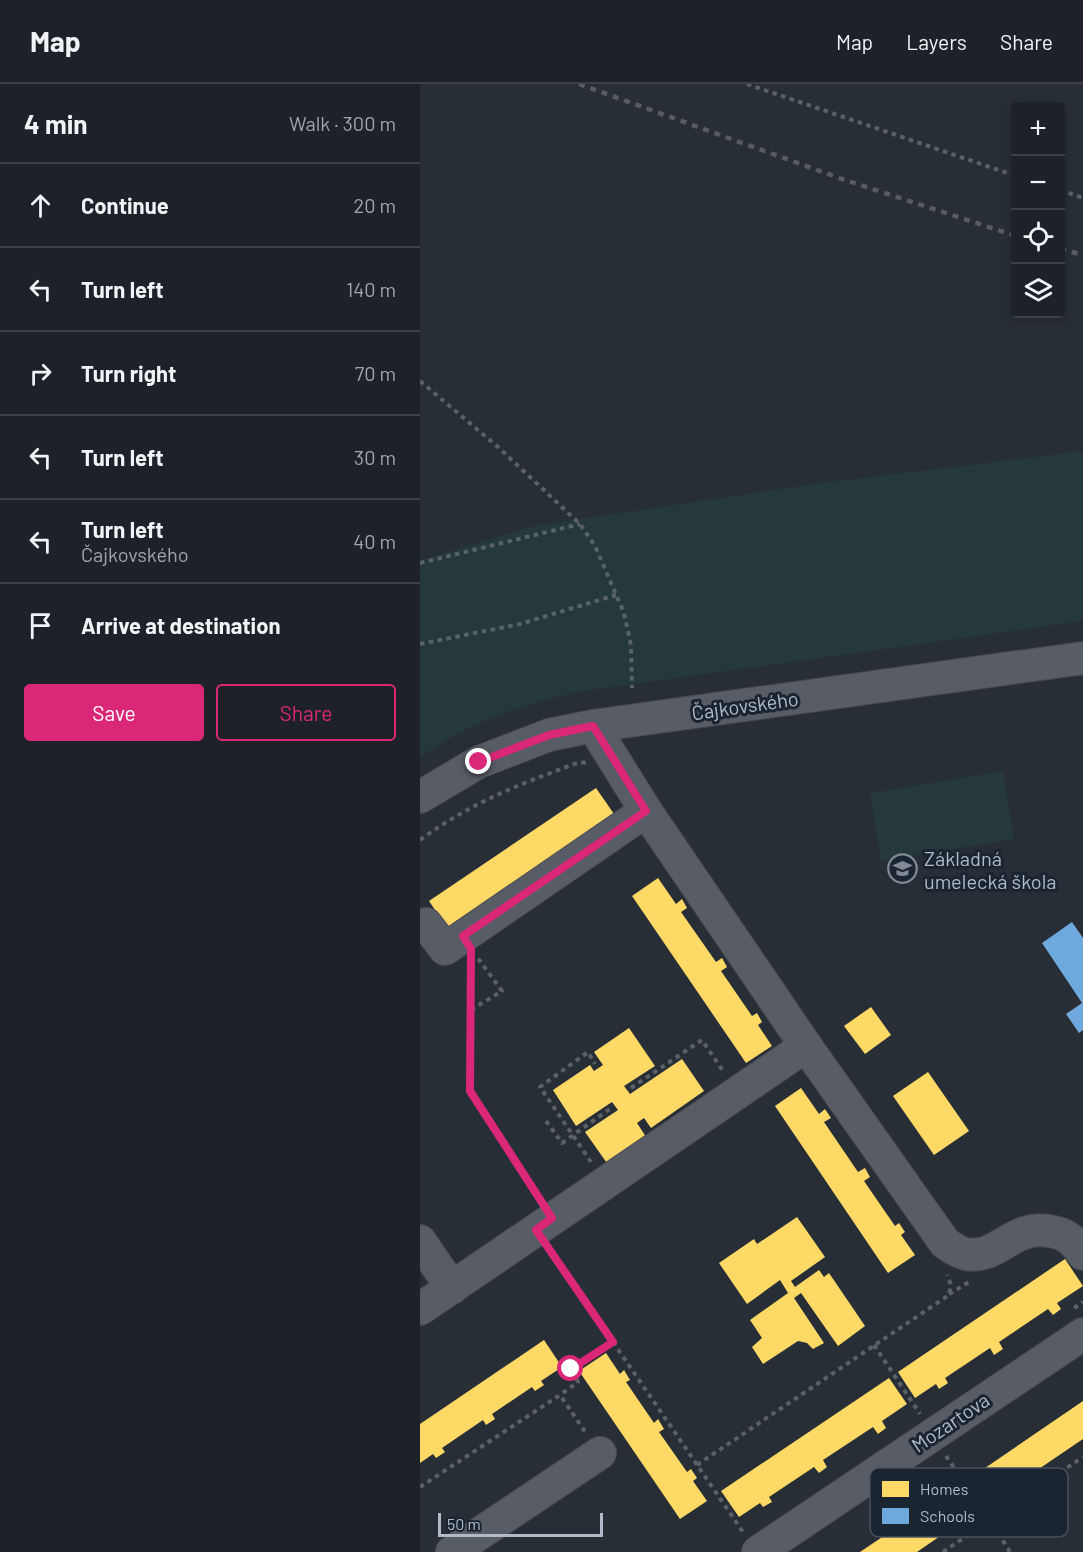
<!DOCTYPE html>
<html lang="en">
<head>
<meta charset="utf-8">
<style>
  :root { --surface:#1e2228; --page:#262a30; --text:#f1f3f6; --muted:#a1a4a8; --line:#3c3f45; --accent:#db2777 }
  body { margin:0; font-family:Barlow,sans-serif; background:var(--page); color:var(--text) }
  .controls { position:absolute; right:18px; top:18px; display:grid; overflow:hidden; border-radius:6px; box-shadow:0 3px 9px #0003 }
  .controls button { width:54px; height:54px; display:grid; place-items:center; padding:0; border:0; border-bottom:2px solid var(--line); background:var(--surface); color:var(--text); font:30px sans-serif }
  .scale { position:absolute; left:18px; bottom:15px; width:165px; box-sizing:border-box; padding-left:6px; border:3px solid #b1bac8; border-top:0; font-size:16px; line-height:21px; white-space:nowrap; color:#b1bac8; -webkit-text-stroke:4px #1b2431; paint-order:stroke }
  .stop { position:absolute; width:18px; height:18px; margin:-14px; border:4px solid #db2777; border-radius:50%; background:#fff }
  .stop.end { background:#db2777; border-color:#fff; box-shadow:0 2px 6px #0008 }
  .list { margin:0; padding:0; list-style:none }
  h2 { display:flex; justify-content:space-between; align-items:center; height:78px; margin:0; padding:0 24px; font-size:26px }
  h2 small { font-size:20px; font-weight:400; color:var(--muted) }
  .list li { display:grid; grid-template-columns:39px 1fr auto; gap:18px; align-items:center; box-sizing:border-box; height:84px; padding:0 24px; border-top:2px solid var(--line) }
  .list b { display:block; font-size:22px; white-space:nowrap }
  .list p { margin:0; font-size:20px; white-space:nowrap; color:var(--muted) }
  .list em { font-size:20px; font-style:normal; color:var(--muted) }
  .actions { display:flex; gap:12px; padding:18px 24px }
  .actions a { flex:1; padding:14px 0; border:2px solid var(--accent); border-radius:6px; text-align:center; font-size:21px; color:var(--accent) }
  .actions .main { background:var(--accent); color:#fff }
  .icon { flex:none; width:33px; height:33px; fill:none; stroke:currentColor; stroke-width:2; stroke-linecap:round; stroke-linejoin:round }
  .map { position:relative; flex:none; width:663px; height:1468px; overflow:hidden }
  header { display:flex; align-items:center; gap:36px; box-sizing:border-box; height:84px; padding:0 30px; background:var(--surface); border-bottom:2px solid var(--line) }
  header strong { font-size:28px }
  nav { display:flex; gap:33px; margin-inline-start:auto; font-size:21px }
  main { display:flex }
  aside { flex:1; background:var(--surface) }
  .map>svg:first-child { display:block }
  .green { fill:#25383c }
  .homes { fill:#ffd966 }
  .schools { fill:#6fa8dc }
  .lines { fill:none; stroke-linecap:round; stroke-linejoin:round }
  .minor-casing { stroke:#464a51; stroke-width:34 }
  .path { stroke:#5b6168; stroke-width:4; stroke-dasharray:4.5 4.5; stroke-linecap:butt }
  .minor { stroke:#585c64; stroke-width:32 }
  .rail { stroke:#575b62; stroke-width:4.5; stroke-dasharray:6 6; stroke-linecap:butt }
  .route { stroke:#db2777; stroke-width:8 }
  .labels { text-anchor:middle; dominant-baseline:central; stroke-width:6; stroke-linejoin:round; paint-order:stroke }
  .street-label { font-size:20px; fill:#b1bac8; stroke:#1b2431 }
  .poi-label { font-size:20px; fill:#b1bac8; stroke:#1b2431; text-anchor:start }
  .key { fill:#1b2431; stroke:#48515e; stroke-width:1.5 }
  .key-label { font-size:16px; fill:#b1bac8 }
</style>
</head>
<body>
<header>
<strong>Map</strong>
<nav><a>Map</a><a>Layers</a><a>Share</a></nav>
</header>
<main>
<aside>
<h2>4 min<small>Walk · 300 m</small></h2>
<ul class="list">
<li><svg class="icon" aria-label="ahead" viewBox="0 0 24 24"><path d="M12 20V5M6 11l6-6 6 6"/></svg><div><b>Continue</b></div><em>20 m</em></li>
<li><svg class="icon" aria-label="left" viewBox="0 0 24 24"><path d="M17 20v-9H6M10 6l-5 5 5 5"/></svg><div><b>Turn left</b></div><em>140 m</em></li>
<li><svg class="icon" aria-label="right" viewBox="0 0 24 24"><path d="M7 20v-9h11M14 6l5 5-5 5"/></svg><div><b>Turn right</b></div><em>70 m</em></li>
<li><svg class="icon" aria-label="left" viewBox="0 0 24 24"><path d="M17 20v-9H6M10 6l-5 5 5 5"/></svg><div><b>Turn left</b></div><em>30 m</em></li>
<li><svg class="icon" aria-label="left" viewBox="0 0 24 24"><path d="M17 20v-9H6M10 6l-5 5 5 5"/></svg><div><b>Turn left</b><p>Čajkovského</p></div><em>40 m</em></li>
<li><svg class="icon" aria-label="arrive" viewBox="0 0 24 24"><path d="M6 21V4h12l-3 4 3 4H6"/></svg><div><b>Arrive at destination</b></div></li>
</ul>
<div class="actions"><a class="main">Save</a><a>Share</a></div>
</aside>
<div class="map">
<svg width="663" height="1468" viewBox="0 0 663 1468">
  <rect width="100%" height="100%" fill="#282e36"/>
  <!-- green -->
  <path class="green" d="M663,367V537L158,608C96,622 54,637 0,673V476L114,442L393,400Z
    M583,687L594,755L461,777L450,709Z"/>
  <!-- homes -->
  <path class="homes" d="M176,704L194,730L27,844L9,817Z
    M238,794L256,820L262,815L267,824L261,828L296,878L302,874L307,883L301,887L332,932L337,929L342,938L338,941L352,962L326,979L212,812Z
    M451,923L471,951L445,970L424,942Z
    M209,944L235,982L204,1002L210,1010L262,975L284,1007L231,1044L224,1034L217,1039L228,1056L189,1082L165,1048L198,1026L192,1018L156,1042L133,1006L170,981L174,987L183,981L174,968Z
    M508,988L549,1047L514,1071L473,1012Z
    M381,1004L399,1030L405,1025L411,1034L404,1038L438,1088L445,1084L450,1093L444,1097L475,1142L479,1139L485,1148L481,1151L495,1171L468,1189L355,1022Z
    M377,1133L405,1173L371,1197L375,1203L399,1186L404,1193L409,1189L445,1242L418,1262L381,1209L374,1214L404,1259L393,1265L387,1259L378,1257L343,1280L332,1263L342,1254L330,1236L368,1209L360,1196L327,1220L299,1179L334,1155L337,1160Z
    M645,1175L663,1202L637,1219L641,1225L633,1231L628,1225L579,1258L583,1265L574,1271L570,1264L525,1294L528,1299L519,1305L516,1300L495,1314L478,1288Z
    M124,1256L142,1283L121,1297L124,1301L115,1307L112,1303L72,1330L75,1335L66,1341L63,1336L22,1364L25,1368L16,1374L13,1370L0,1379V1340Z
    M186,1269L200,1290L204,1286L210,1296L206,1298L234,1339L238,1335L244,1345L239,1348L267,1388L271,1385L277,1394L273,1397L287,1417L260,1435L159,1287Z
    M469,1294L487,1320L462,1337L466,1344L458,1350L453,1343L403,1376L407,1383L399,1389L394,1383L349,1413L352,1418L343,1423L340,1419L319,1433L301,1407Z
    M663,1317V1355L566,1421L549,1395Z
    M541,1400L558,1426L497,1468H440Z"/>
  <!-- schools -->
  <path class="schools" d="M652,838L663,854V946L659,949L646,930L662,919L622,859Z"/>
  <g class="lines">
    <defs>
      <path id="minor" d="M0,713L59,678L129,651L173,642L663,574
        M0,844L6,840L25,865L226,727
        M386,962L525,1159C531,1163 539,1169 546,1170C580,1176 592,1138 634,1148C646,1150 656,1159 663,1170
        M0,1157L32,1204
        M0,1225L386,962L226,727L173,642
        M32,1468L180,1369
        M338,1468L663,1250"/>
    </defs>
    <!-- minor casing -->
    <use href="#minor" class="minor-casing"/>
    <!-- path -->
    <path class="path" d="M327,0L596,92
      M640,106L663,114
      M0,297L78,363L160,440L175,462L204,529L211,561L212,604
      M0,479L160,440
      M0,560L100,540L196,511
      M0,756C52,718 100,700 160,678L166,679
      M51,877L49,1007L118,1114
      M51,926L82,907L57,873
      M211,1004L282,956L303,987
      M126,1037L142,1059L191,1024
      M171,1078L120,1003L168,968L175,980
      M131,1167L193,1258L151,1285L158,1298L140,1311
      M529,1210L551,1197
      M654,1224L663,1218
      M193,1258L323,1448
      M454,1261L500,1330
      M526,1372L570,1436L663,1373
      M277,1381L529,1211L531,1201L527,1191
      M0,1403L140,1311L166,1349
      M523,1468L570,1436L590,1468"/>
    <!-- minor -->
    <use href="#minor" class="minor"/>
    <!-- rail -->
    <path class="rail" d="M159,0L422,95L596,152
      M640,165L663,171"/>
  </g>
  <g class="lines">
    <!-- route -->
    <path class="route" d="M59,678L129,651L173,642L226,727L43,852L51,865L50,1007L132,1134L116,1146L193,1258L151,1285"/>
  </g>
  <!-- icons -->
  <defs>
    <symbol id="school-ring" viewBox="-11 -11 22 22"><circle r="9.5" fill="#1b2431" stroke="#818995" stroke-width="1.5"/><path d="M0-5L7-2L0 1L-7-2ZM-4 1L0 2.5L4 1V4Q0 6-4 4Z" fill="#818995"/></symbol>
  </defs>
  <g fill-rule="evenodd">
    <use href="#school-ring" x="466" y="768" width="33" height="33"/>
  </g>
  <g class="labels">
    <!-- street labels -->
    <g class="street-label">
      <text transform="translate(325 621) rotate(-8)">Čajkovského</text>
      <text transform="translate(530 1338) rotate(-34)">Mozartova</text>
    </g>
    <!-- poi labels -->
    <g class="poi-label">
      <text x="504" y="774">Základná<tspan x="504" dy="23">umelecká škola</tspan></text>
    </g>
  </g>
  <!-- legend -->
  <rect x="450" y="1384" width="198" height="69" rx="9" class="key"/>
  <rect x="462" y="1397" width="27" height="16" fill="#ffd966"/>
  <rect x="462" y="1424" width="27" height="16" fill="#6fa8dc"/>
  <g class="key-label">
    <text x="500" y="1411">Homes</text>
    <text x="500" y="1438">Schools</text>
  </g>
</svg>
<div class="controls">
<button>+</button>
<button>−</button>
<button><svg class="icon" aria-label="locate" viewBox="0 0 24 24"><circle cx="12" cy="12" r="6"/><path d="M12 2v4M12 18v4M2 12h4M18 12h4"/></svg></button>
<button><svg class="icon" aria-label="layers" viewBox="0 0 24 24"><path d="M12 4l9 5-9 5-9-5zM3 14l9 5 9-5"/></svg></button>
</div>
<div class="scale">50 m</div>
<div class="stop" style="left:151px;top:1285px"></div>
<div class="stop end" style="left:59px;top:678px"></div>
</div>
</main>
</body>
</html>
